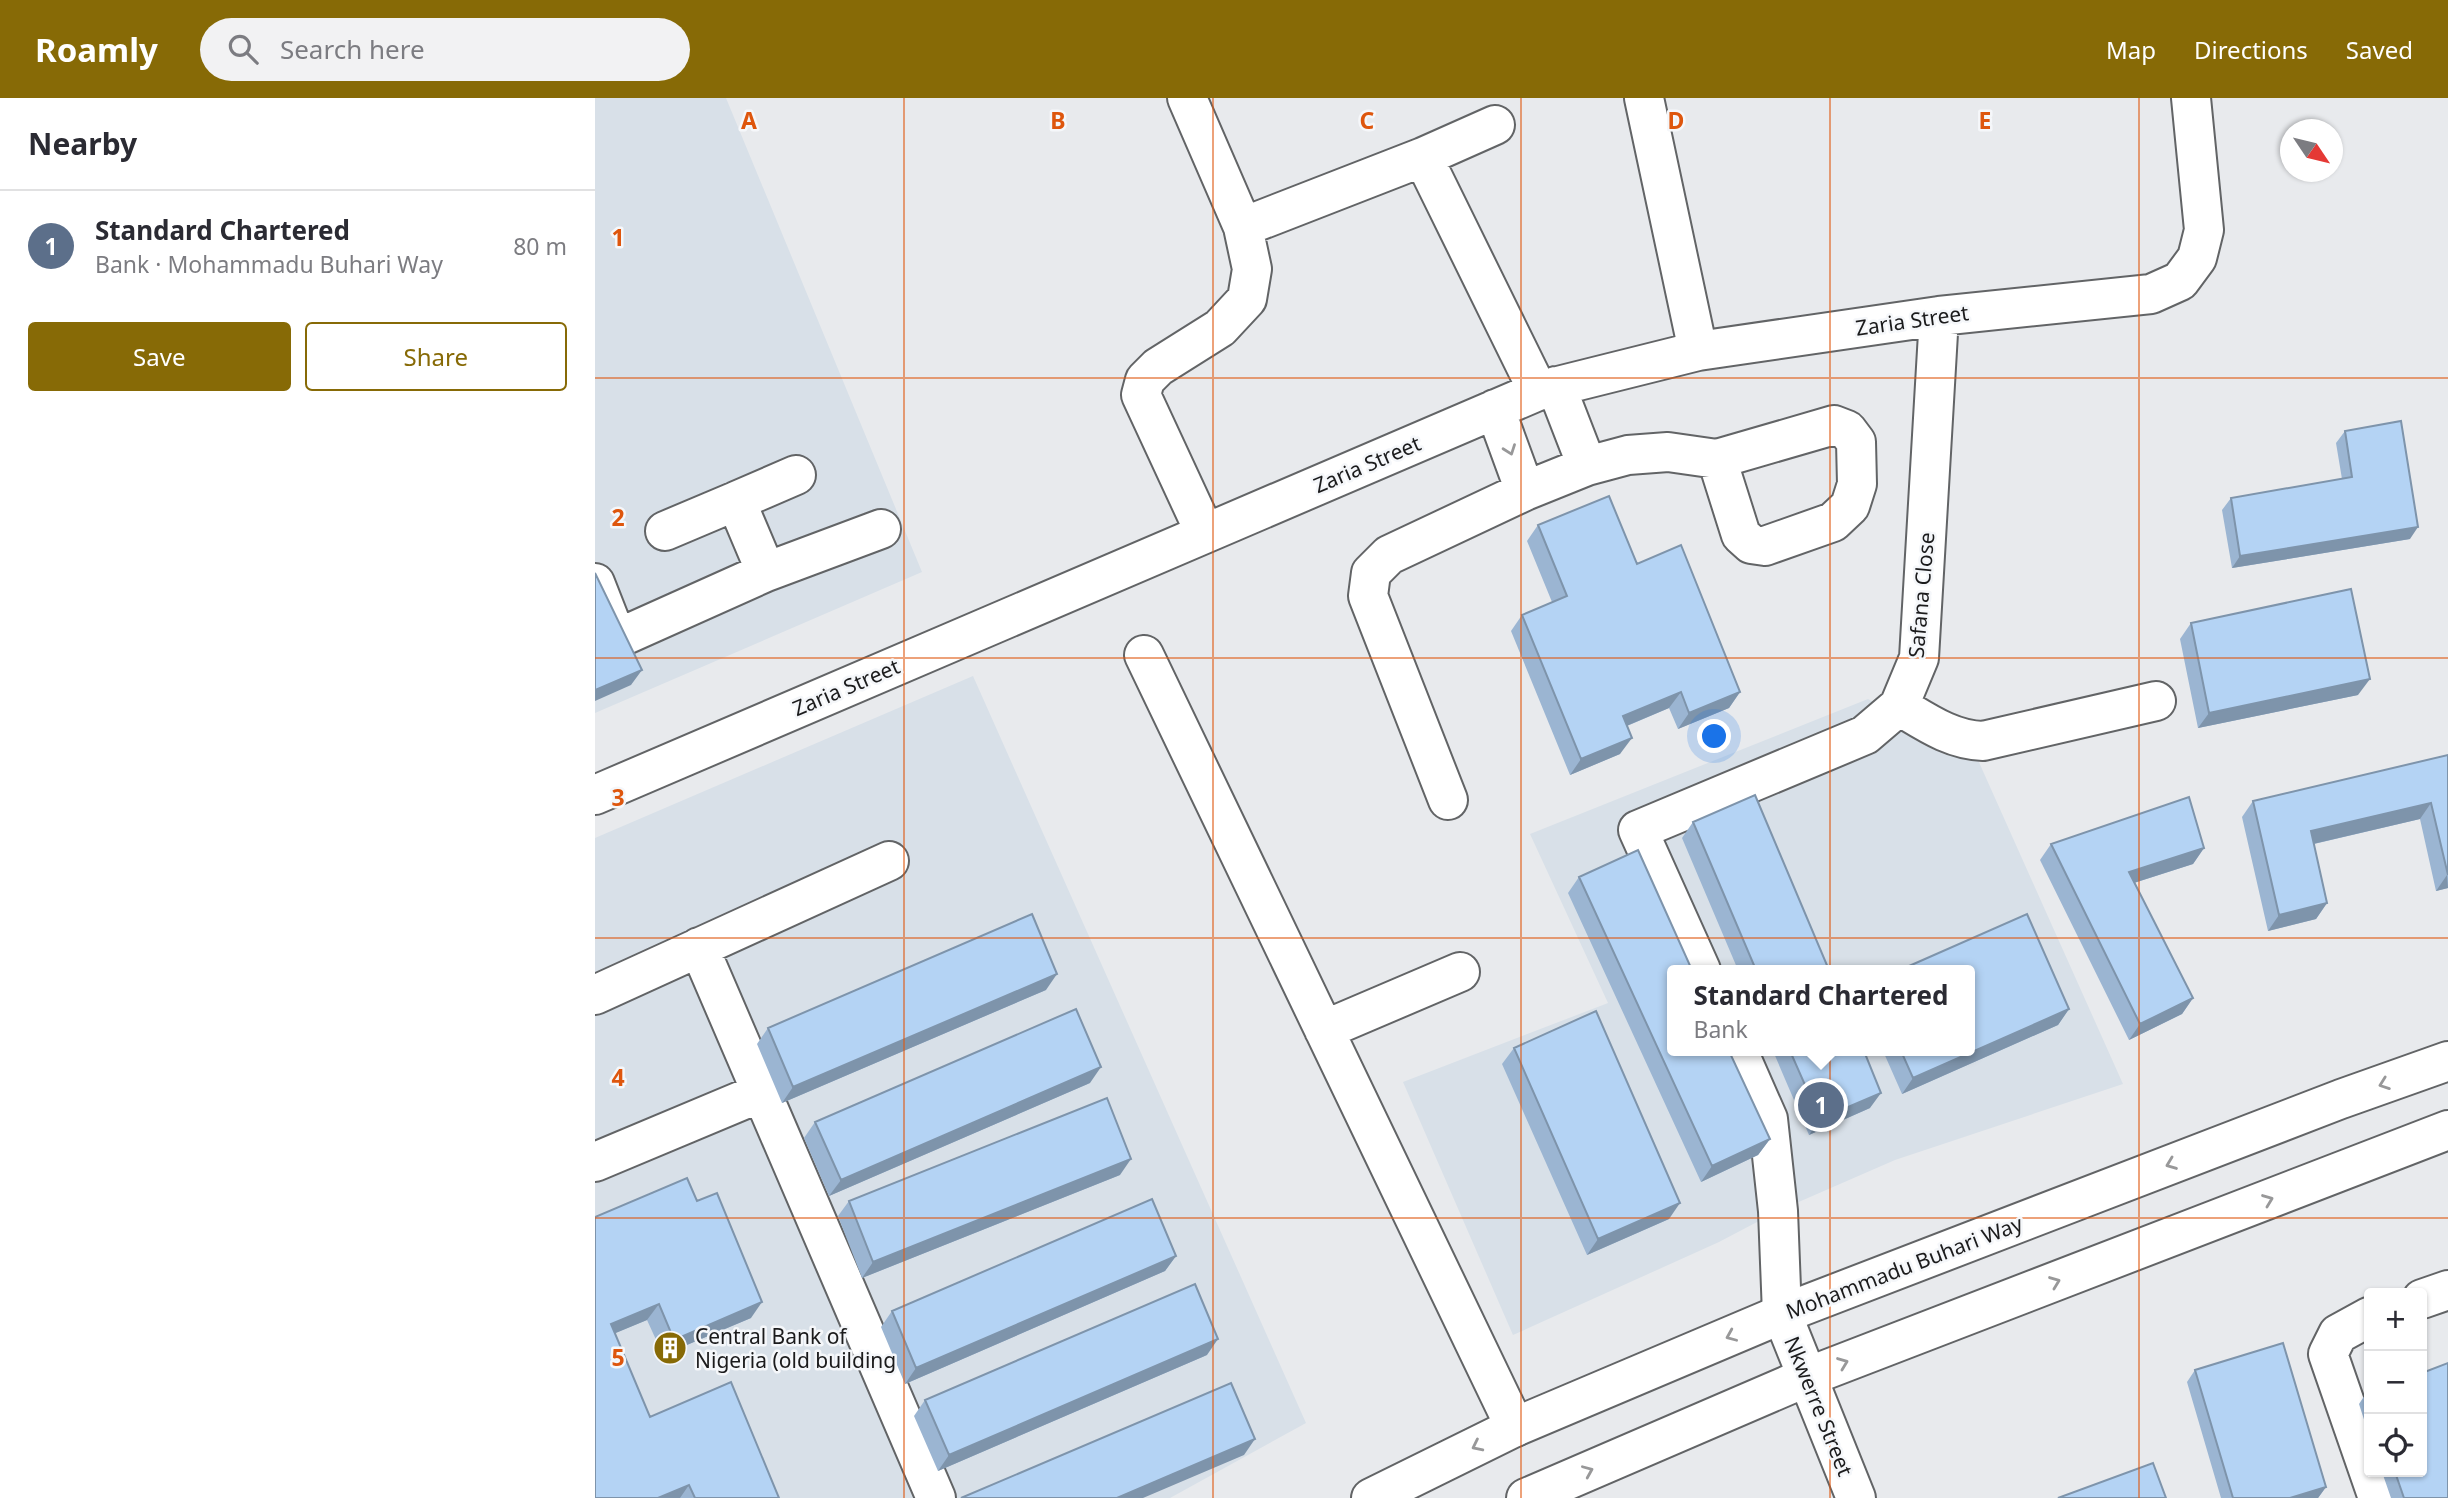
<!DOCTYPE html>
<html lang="en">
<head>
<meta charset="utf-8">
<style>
  :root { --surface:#fff; --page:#f2f2f3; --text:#2b2b33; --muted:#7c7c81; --line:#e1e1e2; --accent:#876a06 }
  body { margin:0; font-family:"Noto Sans",sans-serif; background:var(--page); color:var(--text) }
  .controls { position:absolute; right:21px; bottom:21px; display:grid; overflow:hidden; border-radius:7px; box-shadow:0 2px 5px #0004 }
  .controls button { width:63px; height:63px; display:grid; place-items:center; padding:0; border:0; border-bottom:2px solid var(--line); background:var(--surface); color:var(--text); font:35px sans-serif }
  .compass { position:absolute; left:1685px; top:21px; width:63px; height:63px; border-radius:50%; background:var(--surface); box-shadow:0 2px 5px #0004; rotate:125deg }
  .you { position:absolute; left:1120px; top:639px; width:24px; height:24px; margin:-18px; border:5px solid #fff; border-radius:50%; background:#1a73e8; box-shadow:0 0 0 10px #1a73e833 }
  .badge { display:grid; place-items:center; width:46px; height:46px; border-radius:50%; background:var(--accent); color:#fff; font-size:23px; font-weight:700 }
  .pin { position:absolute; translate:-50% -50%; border:4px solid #fff; box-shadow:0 2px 7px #0006 }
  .popup { position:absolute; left:1072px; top:867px; width:308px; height:91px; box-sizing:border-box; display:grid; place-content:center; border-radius:7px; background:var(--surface); filter:drop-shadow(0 2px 5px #0005); font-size:23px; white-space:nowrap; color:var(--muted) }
  .popup b { font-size:26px; color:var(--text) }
  .popup::after { content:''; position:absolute; left:50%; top:100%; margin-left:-14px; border:14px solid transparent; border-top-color:var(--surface) }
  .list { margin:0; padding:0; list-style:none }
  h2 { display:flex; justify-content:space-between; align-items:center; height:91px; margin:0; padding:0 28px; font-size:30px }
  h2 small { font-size:23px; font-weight:400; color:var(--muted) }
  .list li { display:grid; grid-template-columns:46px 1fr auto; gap:21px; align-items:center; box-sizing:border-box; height:112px; padding:0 28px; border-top:2px solid var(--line) }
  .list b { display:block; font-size:26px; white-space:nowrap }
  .list p { margin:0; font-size:23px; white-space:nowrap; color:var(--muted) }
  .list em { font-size:23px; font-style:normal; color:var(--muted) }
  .actions { display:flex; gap:14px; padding:21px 28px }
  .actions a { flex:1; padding:16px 0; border:2px solid var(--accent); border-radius:7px; text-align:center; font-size:24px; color:var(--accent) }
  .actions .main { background:var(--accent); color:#fff }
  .icon { flex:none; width:38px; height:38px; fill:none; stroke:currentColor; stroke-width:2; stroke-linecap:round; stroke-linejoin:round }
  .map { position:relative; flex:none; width:1853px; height:1400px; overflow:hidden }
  header { display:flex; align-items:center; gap:42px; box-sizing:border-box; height:98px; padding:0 35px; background:var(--accent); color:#fff }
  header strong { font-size:33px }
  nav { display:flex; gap:38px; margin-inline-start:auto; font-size:24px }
  .search { width:490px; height:63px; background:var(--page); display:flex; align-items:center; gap:18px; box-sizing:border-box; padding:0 24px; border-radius:38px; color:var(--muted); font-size:26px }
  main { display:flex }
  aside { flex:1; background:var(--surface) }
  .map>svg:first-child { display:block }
  .built { fill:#d8e0e8; fill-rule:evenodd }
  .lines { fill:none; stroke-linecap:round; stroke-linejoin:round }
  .minor-casing { stroke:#626466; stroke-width:42 }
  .major-casing { stroke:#626466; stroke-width:42 }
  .minor { stroke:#fff; stroke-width:38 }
  .major { stroke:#fff; stroke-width:38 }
  .wall { fill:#9bb5d2 }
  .shaded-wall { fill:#7e94ab }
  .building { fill:#b4d3f4; stroke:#7e94ab; stroke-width:2 }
  .oneway { stroke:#989899 }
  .grid { fill:none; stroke:#de560d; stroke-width:2; stroke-opacity:0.55 }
  .labels { text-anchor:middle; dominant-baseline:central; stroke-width:5; stroke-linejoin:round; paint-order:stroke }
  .street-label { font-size:21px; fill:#1b1b1c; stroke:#f5f7fa }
  .poi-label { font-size:21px; fill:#1b1b1c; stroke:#f5f7fa; text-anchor:start }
  .grid-label { font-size:23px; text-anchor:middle; font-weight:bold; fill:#de560d; stroke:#f5f7fa; stroke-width:5; stroke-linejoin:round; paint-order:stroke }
</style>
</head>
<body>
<header>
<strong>Roamly</strong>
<div class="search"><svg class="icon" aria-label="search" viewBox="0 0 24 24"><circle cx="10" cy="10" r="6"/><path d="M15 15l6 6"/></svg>Search here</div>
<nav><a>Map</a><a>Directions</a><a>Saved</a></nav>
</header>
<main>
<aside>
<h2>Nearby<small></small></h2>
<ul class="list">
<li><span class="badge" style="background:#5c6f8a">1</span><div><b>Standard Chartered</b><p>Bank · Mohammadu Buhari Way</p></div><em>80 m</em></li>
</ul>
<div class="actions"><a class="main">Save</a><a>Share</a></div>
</aside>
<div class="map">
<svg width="1853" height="1400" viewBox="0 0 1853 1400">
  <rect width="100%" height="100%" fill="#e8eaed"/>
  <!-- built -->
  <path class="built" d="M0,0H131L327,474L0,615Z
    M378,578L711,1325L575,1400H0V740Z
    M1273,601L1383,662L1528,986L1300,1062L1183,1113L1124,1144L918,1237L808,984L1013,905L935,736ZM1077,872H1375V953H1077Z"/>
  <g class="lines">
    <defs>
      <path id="minor" d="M592,0L648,129L657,171L652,201L625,230L563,269L550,282L546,297L610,435
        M1049,0L1103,253
        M828,59L943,293
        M648,129L828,59L900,27
        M961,288L992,368
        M900,311L930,393
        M70,433L141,403
        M171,474L141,403L201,377
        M0,485L20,536L26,539L171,474L286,431
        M549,557L920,1329
        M1304,608C1331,624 1356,642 1388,643L1561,603
        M0,697L943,293L1103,253L1344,218L1556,196L1585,183L1602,160L1609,132L1596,0
        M853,702L773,498L776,475L794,457L930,393L992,368L1033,357L1073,354L1122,361L1239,327L1252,332L1261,344L1262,386L1255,408L1238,424L1170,448L1156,446L1146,437L1122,361
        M104,849L341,1400
        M1106,872L1043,732L1270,637L1304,608L1324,560L1344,218
        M0,897L294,763
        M729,932L865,874
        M1143,953L1173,1021L1183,1113L1187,1216L1261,1400
        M0,1064L167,994
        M1827,1201L1853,1192
        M1774,1219L1743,1236L1733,1256L1783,1400"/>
      <path id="major" d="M776,1400L920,1329L1187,1216L1746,1001L1853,963
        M931,1400L1212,1279L1853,1032"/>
    </defs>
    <!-- minor casing -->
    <use href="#minor" class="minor-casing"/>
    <!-- major casing -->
    <use href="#major" class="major-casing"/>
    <!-- minor -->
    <use href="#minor" class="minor"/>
    <!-- major -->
    <use href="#major" class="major"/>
  </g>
  <!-- wall -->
  <path class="wall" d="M1750,333L1815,441L1637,470L1627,412L1636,400L1747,381L1741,345Z
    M943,427L1042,466L1145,594L1134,610L1083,631L1074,610L1032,628L1025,656L975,677L916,533L927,517L957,504L932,443Z
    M1596,525L1763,597L1603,630L1585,541Z
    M1853,657V790L1841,793L1825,721L1719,746L1732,805L1721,821L1673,833L1647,719L1658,703Z
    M1098,724L1234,872H1143L1087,740Z
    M1456,746L1609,750L1598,766L1539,785L1598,900L1587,916L1534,942L1445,762Z
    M984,779L1175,1041L1163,1057L1106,1084L973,795Z
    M451,892L187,1005L162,946L173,930Z
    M1474,911L1463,927L1307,996L1288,953H1375Z
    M919,950L1074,1121L992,1157L907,966Z
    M1178,953H1269L1275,1010L1214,1037Z
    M495,985L234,1098L209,1040L220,1024Z
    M525,1077L267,1180L243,1118L254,1103Z
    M102,1103L156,1220L68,1257L52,1222L20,1235L55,1319L184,1400H0V1119Z
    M581,1158L570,1173L310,1286L286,1229L297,1213Z
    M612,1257L343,1373L319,1318L330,1302Z
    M1600,1272L1731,1389L1723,1400H1626L1592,1284Z
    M1774,1293V1337L1764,1306L1772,1294Z
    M1787,1374H1827L1853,1400H1796Z"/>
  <!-- shaded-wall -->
  <path class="shaded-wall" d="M1823,429L1815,441L1637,470L1645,458Z
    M47,572L36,587L0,603V592Z
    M1775,581L1763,597L1603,630L1614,615Z
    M1086,594L1074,610L1017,634L1028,618Z
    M1145,594L1134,610L1083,631L1094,615Z
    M1037,640L1025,656L975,677L986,661Z
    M1836,705L1825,721L1705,749L1716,733Z
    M1609,750L1598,766L1523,790L1534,774Z
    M1852,777L1853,790L1841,793Z
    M1732,805L1721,821L1673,833L1684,817Z
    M462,876L451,892L187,1005L198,989Z
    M1598,900L1587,916L1534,942L1545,926Z
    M1474,911L1463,927L1307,996L1318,980Z
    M506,969L495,985L234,1098L246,1082Z
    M1286,995L1275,1010L1214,1037L1225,1021Z
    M1175,1041L1163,1057L1106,1084L1117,1068Z
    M536,1061L525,1077L267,1180L278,1164Z
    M1085,1105L1074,1121L992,1157L1003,1141Z
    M581,1158L570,1173L310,1286L321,1270Z
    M167,1204L156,1220L68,1257L79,1242Z
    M64,1206L52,1222L4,1242L16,1226Z
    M623,1241L612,1257L343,1373L354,1357Z
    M660,1341L649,1357L548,1400H522Z
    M94,1387L85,1400H63Z
    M1731,1389L1723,1400H1695Z"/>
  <!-- building -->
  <path class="building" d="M1806,323L1823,429L1645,458L1636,400L1757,379L1750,333Z
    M1014,398L1042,466L1086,447L1145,594L1094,615L1086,594L1028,618L1037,640L986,661L927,517L972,498L943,427Z
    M0,475L47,572L0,592Z
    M1756,491L1775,581L1614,615L1596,525Z
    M1853,657V777L1836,705L1716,733L1732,805L1684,817L1658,703Z
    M1160,697L1234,872H1161L1098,724Z
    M1594,699L1609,750L1534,774L1598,900L1545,926L1456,746Z
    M1043,752L1097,872H1077V953H1134L1175,1041L1117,1068L984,779Z
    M437,816L462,876L198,989L173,930Z
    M1432,816L1474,911L1318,980L1306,953H1375V872H1305Z
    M481,911L506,969L246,1082L220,1024Z
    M1001,913L1085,1105L1003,1141L919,950Z
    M1195,953H1269L1286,995L1225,1021Z
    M512,1000L536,1061L278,1164L254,1103Z
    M92,1080L102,1103L122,1095L167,1204L79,1242L64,1206L16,1226L55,1319L136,1284L184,1400H100L94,1387L63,1400H0V1119Z
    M557,1101L581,1158L321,1270L297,1213Z
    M600,1186L623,1241L354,1357L330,1302Z
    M1688,1245L1731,1389L1695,1400H1638L1600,1272Z
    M1853,1265V1400H1809L1800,1374H1827V1275Z
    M636,1285L660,1341L522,1400H366Z
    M1558,1365L1571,1400H1463Z"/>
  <!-- one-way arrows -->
  <defs><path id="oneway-chevron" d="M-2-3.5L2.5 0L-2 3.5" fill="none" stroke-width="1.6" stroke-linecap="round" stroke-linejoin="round" transform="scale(1.75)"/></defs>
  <g class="oneway">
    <use href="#oneway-chevron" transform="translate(915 352) rotate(70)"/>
    <use href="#oneway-chevron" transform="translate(1789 986) rotate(160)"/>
    <use href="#oneway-chevron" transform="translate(1576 1066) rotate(159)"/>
    <use href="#oneway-chevron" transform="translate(1673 1102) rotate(-21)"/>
    <use href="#oneway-chevron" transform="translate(1460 1184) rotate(-21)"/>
    <use href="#oneway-chevron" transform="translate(1136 1238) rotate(157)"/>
    <use href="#oneway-chevron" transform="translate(1248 1265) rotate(-21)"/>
    <use href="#oneway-chevron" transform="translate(882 1348) rotate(154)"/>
    <use href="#oneway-chevron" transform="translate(993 1373) rotate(-23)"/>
  </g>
  <!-- grid -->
  <path class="grid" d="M309,0V1400M618,0V1400M926,0V1400M1235,0V1400M1544,0V1400M0,280H1853M0,560H1853M0,840H1853M0,1120H1853"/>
  <!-- icons -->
  <defs>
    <symbol id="building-disc" viewBox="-11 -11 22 22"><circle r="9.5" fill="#876a06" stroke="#f5f7fa"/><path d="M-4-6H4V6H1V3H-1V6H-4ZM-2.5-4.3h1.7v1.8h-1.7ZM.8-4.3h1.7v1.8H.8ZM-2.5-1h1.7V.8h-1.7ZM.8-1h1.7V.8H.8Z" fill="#fff"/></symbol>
  </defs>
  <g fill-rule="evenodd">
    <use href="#building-disc" x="56" y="1231" width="38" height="38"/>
  </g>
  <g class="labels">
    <!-- street labels -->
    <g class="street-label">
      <text transform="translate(1317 222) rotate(-8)">Zaria Street</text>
      <text transform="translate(772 366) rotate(-23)">Zaria Street</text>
      <text transform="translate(1326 497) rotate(-85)">Safana Close</text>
      <text transform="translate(251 589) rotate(-23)">Zaria Street</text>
      <text transform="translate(1309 1169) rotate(-21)">Mohammadu Buhari Way</text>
      <text transform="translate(1224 1308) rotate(68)">Nkwerre Street</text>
    </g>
    <!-- poi labels -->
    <g class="poi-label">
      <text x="100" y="1238">Central Bank of<tspan x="100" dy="24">Nigeria (old building</tspan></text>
    </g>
  </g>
  <g class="grid-label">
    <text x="154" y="31">A</text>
    <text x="463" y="31">B</text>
    <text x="772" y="31">C</text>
    <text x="1081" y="31">D</text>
    <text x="1390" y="31">E</text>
    <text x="23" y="148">1</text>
    <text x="23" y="428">2</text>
    <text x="23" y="708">3</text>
    <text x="23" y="988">4</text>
    <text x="23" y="1268">5</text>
  </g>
</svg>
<div class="controls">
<button>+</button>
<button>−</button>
<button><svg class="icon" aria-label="locate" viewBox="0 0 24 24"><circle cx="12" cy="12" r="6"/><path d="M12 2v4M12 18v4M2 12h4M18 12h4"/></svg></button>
</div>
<svg class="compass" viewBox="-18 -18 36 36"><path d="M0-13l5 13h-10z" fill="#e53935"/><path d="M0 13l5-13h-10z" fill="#7c7c81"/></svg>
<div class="you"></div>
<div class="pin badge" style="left:1226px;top:1007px;background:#5c6f8a">1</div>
<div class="popup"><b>Standard Chartered</b>Bank</div>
</div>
</main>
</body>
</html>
